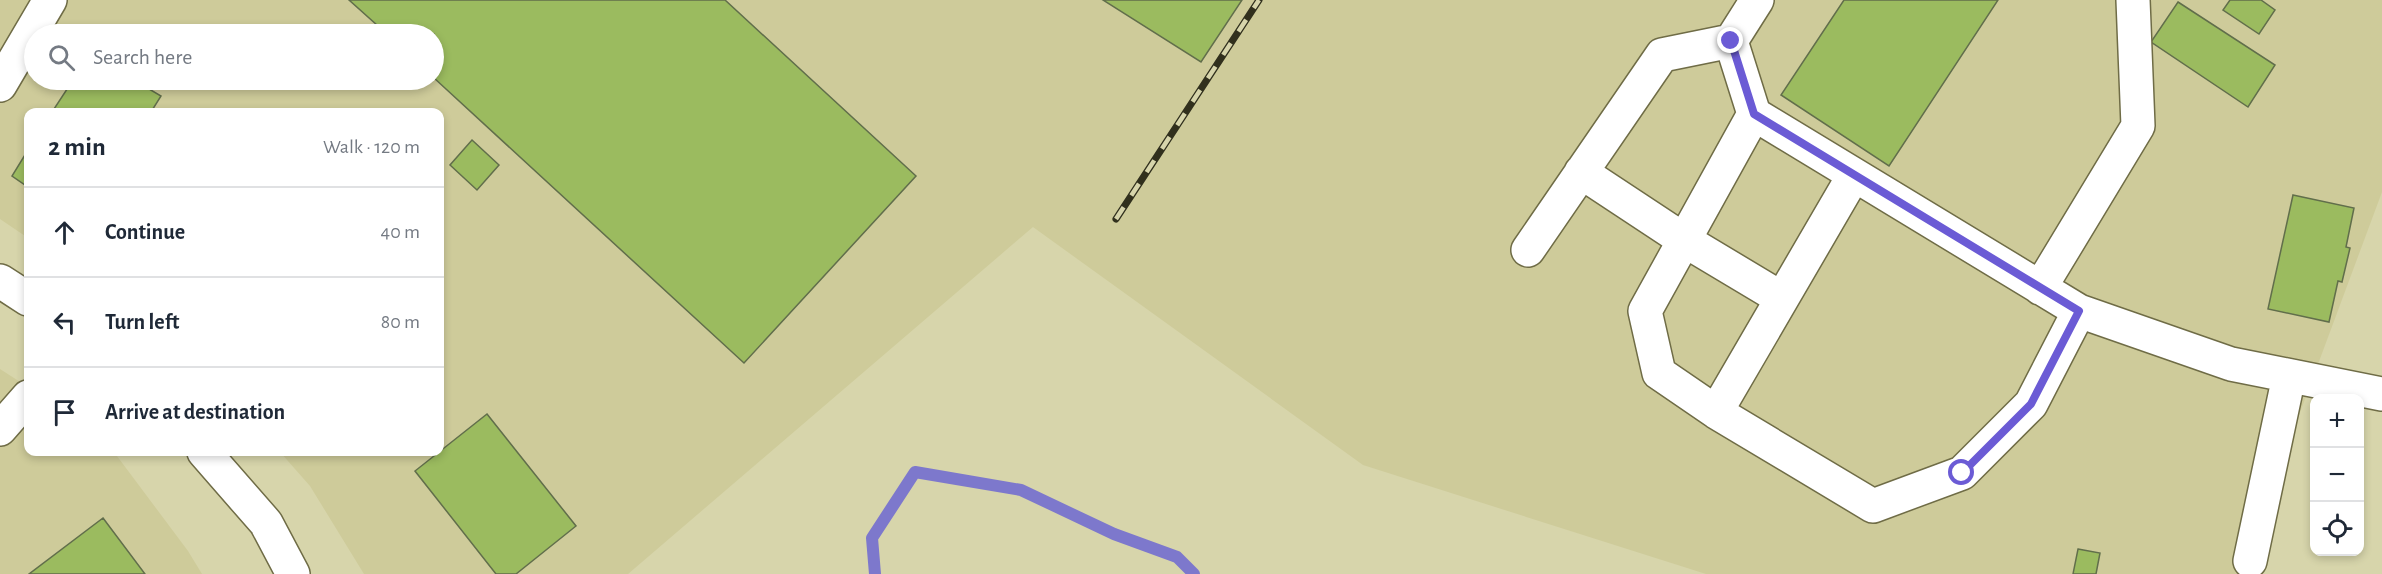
<!DOCTYPE html>
<html lang="en">
<head>
<meta charset="utf-8">
<style>
  :root { --surface:#fff; --page:#f2f2f3; --text:#1f2937; --muted:#747a83; --line:#e0e1e3 }
  body { margin:0; font-family:"Alegreya Sans",sans-serif; background:var(--page); color:var(--text) }
  .controls { position:absolute; right:18px; bottom:18px; display:grid; overflow:hidden; border-radius:12px; box-shadow:0 3px 9px #0003 }
  .controls button { width:54px; height:54px; display:grid; place-items:center; padding:0; border:0; border-bottom:2px solid var(--line); background:var(--surface); color:var(--text); font:30px sans-serif }
  .stop { position:absolute; width:18px; height:18px; margin:-14px; border:4px solid #6b5bd5; border-radius:50%; background:#fff }
  .stop.end { background:#6b5bd5; border-color:#fff; box-shadow:0 2px 6px #0008 }
  .list { margin:0; padding:0; list-style:none }
  h2 { display:flex; justify-content:space-between; align-items:center; height:78px; margin:0; padding:0 24px; font-size:26px }
  h2 small { font-size:20px; font-weight:400; color:var(--muted) }
  .list li { display:grid; grid-template-columns:39px 1fr auto; gap:18px; align-items:center; box-sizing:border-box; height:90px; padding:0 24px; border-top:2px solid var(--line) }
  .list b { display:block; font-size:22px; white-space:nowrap }
  .list em { font-size:20px; font-style:normal; color:var(--muted) }
  .icon { flex:none; width:33px; height:33px; fill:none; stroke:currentColor; stroke-width:2; stroke-linecap:round; stroke-linejoin:round }
  .map { position:relative; flex:none; width:2382px; height:574px; overflow:hidden }
  .search { position:absolute; background:var(--surface); box-shadow:0 3px 9px #0003; left:24px; top:24px; width:420px; height:66px; display:flex; align-items:center; gap:15px; box-sizing:border-box; padding:0 21px; border-radius:33px; color:var(--muted); font-size:22px }
  .panel { position:absolute; background:var(--surface); box-shadow:0 3px 9px #0003; left:24px; top:108px; width:420px; height:348px; border-radius:12px }
  .map>svg:first-child { display:block }
  .built { fill:#cecb9a; fill-rule:evenodd }
  .lines { fill:none; stroke-linecap:round; stroke-linejoin:round }
  .stream { stroke:#7d78cc; stroke-width:12 }
  .building { fill:#9bbb5f; stroke:#616e4b; stroke-width:1.5 }
  .minor-casing { stroke:#6f6c46; stroke-width:36 }
  .minor { stroke:#fff; stroke-width:33 }
  .rail-casing { stroke:#31301d; stroke-width:7 }
  .rail { stroke:#d7d5ab; stroke-width:4.5; stroke-dasharray:14; stroke-linecap:butt }
  .route { stroke:#6b5bd5; stroke-width:8 }
</style>
</head>
<body>
<div class="map">
<svg width="2382" height="574" viewBox="0 0 2382 574">
  <rect width="100%" height="100%" fill="#d7d5ab"/>
  <!-- built -->
  <path class="built" d="M0,0H2382V192L2240,574H1706L1363,465L1033,227L628,574H364L310,486L280,452H440V112H28V238L0,219ZM34,34H434V80H34Z
    M0,369L28,387V452H114L188,551L202,574H0Z"/>
  <g class="lines">
    <!-- stream -->
    <path class="stream" d="M875,574L872,538L915,472L1021,490L1114,534L1177,557L1194,574"/>
  </g>
  <!-- building -->
  <path class="building" d="M349,0H725L916,176L744,363L434,78V34H387Z
    M1103,0H1242L1201,62Z
    M1844,0H1998L1889,166L1781,95Z
    M2230,0H2261L2275,10L2259,34L2223,10Z
    M2178,2L2275,65L2248,107L2151,42Z
    M73,80H134L161,96L151,112H52Z
    M472,140L499,165L477,190L450,165Z
    M28,150V187L12,176Z
    M2293,195L2354,208L2346,247L2350,248L2342,282L2338,281L2329,322L2268,309Z
    M487,414L576,526L516,574H496L415,471Z
    M103,518L145,574H29Z
    M2078,549L2100,553L2096,574H2073Z"/>
  <g class="lines">
    <defs>
      <path id="minor" d="M1757,0L1731,41L1754,114L2079,311L2231,364L2382,394
        M0,85L50,0
        M1581,172L1684,240L1781,298
        M1854,175L1716,412L1873,506L1962,473L2031,404L2079,311
        M1528,250L1662,55L1731,41
        M0,281L28,299
        M2040,288L2138,126L2133,0
        M1716,412L1659,373L1645,311L1754,114
        M0,429L28,397
        M204,452L266,523L293,574
        M2250,561L2289,376"/>
    </defs>
    <!-- minor casing -->
    <use href="#minor" class="minor-casing"/>
    <!-- minor -->
    <use href="#minor" class="minor"/>
    <defs>
      <path id="rail" d="M1116,219L1259,0"/>
    </defs>
    <!-- rail casing -->
    <use href="#rail" class="rail-casing"/>
    <!-- rail -->
    <use href="#rail" class="rail"/>
  </g>
  <g class="lines">
    <!-- route -->
    <path class="route" d="M1731,41L1754,114L2079,311L2031,404L1962,473"/>
  </g>
</svg>
<div class="controls">
<button>+</button>
<button>−</button>
<button><svg class="icon" aria-label="locate" viewBox="0 0 24 24"><circle cx="12" cy="12" r="6"/><path d="M12 2v4M12 18v4M2 12h4M18 12h4"/></svg></button>
</div>
<div class="stop" style="left:1962px;top:473px"></div>
<div class="stop end" style="left:1731px;top:41px"></div>
<div class="search"><svg class="icon" aria-label="search" viewBox="0 0 24 24"><circle cx="10" cy="10" r="6"/><path d="M15 15l6 6"/></svg>Search here</div>
<section class="panel">
<h2>2 min<small>Walk · 120 m</small></h2>
<ul class="list">
<li><svg class="icon" aria-label="ahead" viewBox="0 0 24 24"><path d="M12 20V5M6 11l6-6 6 6"/></svg><div><b>Continue</b></div><em>40 m</em></li>
<li><svg class="icon" aria-label="left" viewBox="0 0 24 24"><path d="M17 20v-9H6M10 6l-5 5 5 5"/></svg><div><b>Turn left</b></div><em>80 m</em></li>
<li><svg class="icon" aria-label="arrive" viewBox="0 0 24 24"><path d="M6 21V4h12l-3 4 3 4H6"/></svg><div><b>Arrive at destination</b></div></li>
</ul>
</section>
</div>
</body>
</html>
